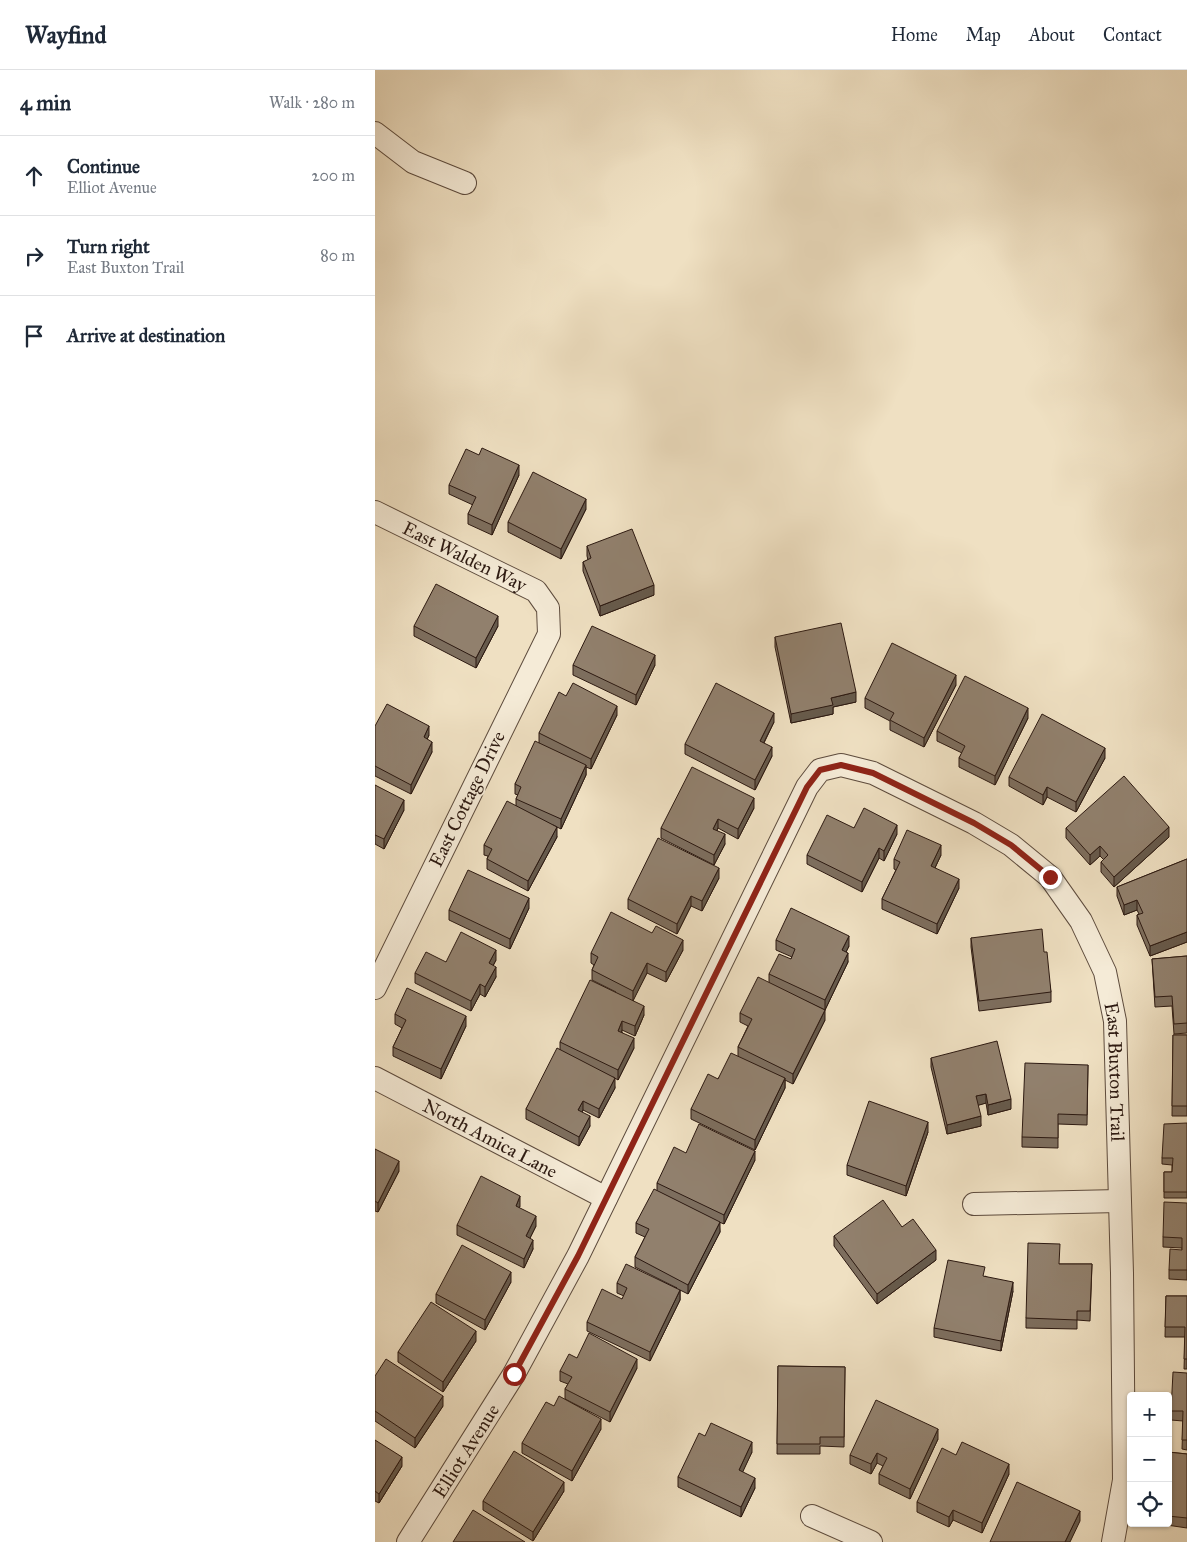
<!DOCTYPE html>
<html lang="en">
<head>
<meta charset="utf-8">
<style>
  :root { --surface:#fff; --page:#f6f6f7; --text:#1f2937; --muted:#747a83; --line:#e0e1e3 }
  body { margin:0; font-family:"IM FELL Great Primer",serif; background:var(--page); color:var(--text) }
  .controls { position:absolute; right:15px; bottom:15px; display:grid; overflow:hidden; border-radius:5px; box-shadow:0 1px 4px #0004 }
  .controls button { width:45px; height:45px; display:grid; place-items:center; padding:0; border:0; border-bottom:1px solid var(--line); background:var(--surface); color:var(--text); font:25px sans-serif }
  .stop { position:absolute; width:15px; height:15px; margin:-11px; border:4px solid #8f2418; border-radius:50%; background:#fff }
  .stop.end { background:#8f2418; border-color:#fff; box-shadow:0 1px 5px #0008 }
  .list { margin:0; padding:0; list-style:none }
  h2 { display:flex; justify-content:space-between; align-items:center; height:65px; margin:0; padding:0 20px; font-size:21px }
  h2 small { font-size:16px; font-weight:400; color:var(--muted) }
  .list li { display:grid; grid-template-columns:32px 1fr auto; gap:15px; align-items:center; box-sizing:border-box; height:80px; padding:0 20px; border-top:1px solid var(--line) }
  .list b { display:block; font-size:19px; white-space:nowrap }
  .list p { margin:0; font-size:16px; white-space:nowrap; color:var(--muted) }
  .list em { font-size:16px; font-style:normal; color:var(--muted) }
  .icon { flex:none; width:28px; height:28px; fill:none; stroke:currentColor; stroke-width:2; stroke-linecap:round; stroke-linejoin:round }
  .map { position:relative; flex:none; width:812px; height:1472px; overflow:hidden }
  header { display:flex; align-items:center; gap:30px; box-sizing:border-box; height:70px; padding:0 25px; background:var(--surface); border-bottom:1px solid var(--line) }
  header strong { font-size:24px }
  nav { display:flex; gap:28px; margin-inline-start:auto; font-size:18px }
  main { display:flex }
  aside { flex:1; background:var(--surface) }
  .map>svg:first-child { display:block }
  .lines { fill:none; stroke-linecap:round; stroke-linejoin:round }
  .minor-casing { stroke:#5d4b3d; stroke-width:24 }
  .minor { stroke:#f5ebd7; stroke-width:22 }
  .wall { fill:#7d6e5e; stroke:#2c1911 }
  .shaded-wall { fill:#665a4c; stroke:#2c1911 }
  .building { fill:#91806d; stroke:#2c1911 }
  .route { stroke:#8f2418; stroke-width:6 }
  .labels { text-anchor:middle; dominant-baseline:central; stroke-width:4; stroke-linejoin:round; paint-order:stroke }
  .street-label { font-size:19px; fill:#2c1911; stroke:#f5ebd7 }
</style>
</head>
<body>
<header>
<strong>Wayfind</strong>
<nav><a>Home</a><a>Map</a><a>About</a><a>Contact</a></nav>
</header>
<main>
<aside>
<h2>4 min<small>Walk · 280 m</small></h2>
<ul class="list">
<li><svg class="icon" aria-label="ahead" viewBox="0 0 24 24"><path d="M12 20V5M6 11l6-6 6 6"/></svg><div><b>Continue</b><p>Elliot Avenue</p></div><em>200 m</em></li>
<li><svg class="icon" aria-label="right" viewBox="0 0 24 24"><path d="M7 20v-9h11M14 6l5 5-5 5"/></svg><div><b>Turn right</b><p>East Buxton Trail</p></div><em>80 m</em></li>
<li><svg class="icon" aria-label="arrive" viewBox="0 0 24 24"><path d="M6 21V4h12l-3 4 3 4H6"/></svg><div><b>Arrive at destination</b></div></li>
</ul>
</aside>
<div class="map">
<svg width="812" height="1472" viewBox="0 0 812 1472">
  <rect width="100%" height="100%" fill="#efe0c2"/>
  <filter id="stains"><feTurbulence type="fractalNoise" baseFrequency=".004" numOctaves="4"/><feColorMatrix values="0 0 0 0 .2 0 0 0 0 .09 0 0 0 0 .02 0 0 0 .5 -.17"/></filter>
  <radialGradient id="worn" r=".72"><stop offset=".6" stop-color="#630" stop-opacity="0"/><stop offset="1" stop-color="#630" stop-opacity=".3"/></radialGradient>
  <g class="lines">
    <defs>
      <g id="minor">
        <path d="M0,63L38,92L90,113"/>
        <path id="s1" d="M0,442L161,521L173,538L174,564L0,918"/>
        <path id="s2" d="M0,1008L231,1128"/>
        <path d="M599,1134L744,1131"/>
        <path d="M437,1446L496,1472"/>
        <path id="s3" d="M33,1472L139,1304L203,1186L432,717L445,700L466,695L498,703L599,753L636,775L675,807L706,851L730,902L740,951L747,1203L749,1410L738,1472"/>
      </g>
    </defs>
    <!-- minor casing -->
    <use href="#minor" class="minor-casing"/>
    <!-- minor -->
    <use href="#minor" class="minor"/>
  </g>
  <!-- wall -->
  <path class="wall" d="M144,405L117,465L93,454V444L98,435L74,424V415Z
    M211,439L186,489L133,462V452Z
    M212,476L279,525L225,546L208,501V492L213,490L212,486Z
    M39,556H123L101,598L39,566Z
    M400,567L481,632L458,637V644L416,653L400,577Z
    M198,595H280L261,635L198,605Z
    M581,615L549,677L515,660V651L490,638V628Z
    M191,626L242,645L216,699L211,697V705L186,759L178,755L182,767L153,821L112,799V789L113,786L109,785V775L141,736V729L143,725L140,724V714L164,673V663Z
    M653,648L620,715L584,697V688L587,683L562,671V661Z
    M399,652L389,673L397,686L380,720L310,684V674Z
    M0,656L54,665L52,669L57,682L36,724L0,706Z
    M730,688L701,742L672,727L668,735L634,716V707Z
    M0,715L29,740L9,779L0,774Z
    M379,738L363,769L343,758L342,760L350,774L339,795L286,768V758Z
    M479,758L522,764L509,791L504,788L487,822L432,794V785Z
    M691,758L794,767L739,817L726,802V792L729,790L725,786L715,795L691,768Z
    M566,785L560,798L584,818L562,864L507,839V829L521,800L519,799V789Z
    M812,789V872L775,886L762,855V845L764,844L762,840L749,845L742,826V817Z
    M344,808L327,841L316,836L302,864L253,839V829Z
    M154,838L135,879L74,850V840Z
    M596,868L669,882L676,922V932L604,941L596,877Z
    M401,870L474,876L471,882L473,892L450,940L431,931L450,950L418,1014L410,1010V1018L380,1080L316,1049V1039L363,986V977L373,956L365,952V943L394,913V904L416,889L417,887L401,880Z
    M308,880L291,912L272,903L258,930L269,945L260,966L247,960V962L259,978L243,1010L238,1007L240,1018L224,1048L208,1040L207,1042L215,1056L204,1076L151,1049V1039L185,980V972L241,922L217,910V900L219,895L216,893V883Z
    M812,886V963L799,964L797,936L780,937L777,889Z
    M121,890L118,896L121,907L110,927L105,924L96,941L40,913V903L71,892Z
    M20,944L91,956L66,1009L18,986V977L27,958L20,954Z
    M798,965H812V1046H797Z
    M556,988L636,1039L613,1045L611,1033L603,1035L606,1056L572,1064L556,997Z
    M713,995L712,1055L683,1054V1078L647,1077V1067Z
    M812,1053V1128H789V1102H797V1095L787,1094V1088Z
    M553,1062L531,1126L472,1105V1095Z
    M0,1079L24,1101L3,1142L0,1141Z
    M311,1083L380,1090L349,1154L344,1152L345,1162L313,1224L305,1220V1230L275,1291L212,1261V1252L247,1229L249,1226L242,1223V1213L302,1218L260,1197V1187L270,1167L261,1163V1153L282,1120V1113Z
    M812,1133V1210L794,1209V1200L807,1180V1178L788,1177V1167Z
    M145,1136L144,1138L161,1156L155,1168L158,1179L149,1198L82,1165V1155Z
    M527,1157L561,1190L502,1234L459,1176V1166Z
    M684,1194H717L715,1251L702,1250V1259L651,1258V1248Z
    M610,1206L638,1221L626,1281L559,1267V1258Z
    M136,1212L110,1260L61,1233V1224Z
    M791,1226H812V1299H809L810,1267H790Z
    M101,1271L68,1322L23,1292V1282Z
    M202,1288L262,1298L235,1352L190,1329V1319L193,1314L185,1311V1301Z
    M403,1296L470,1297L469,1377L445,1376V1384H402Z
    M812,1303V1380L807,1379L808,1351L796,1350V1341Z
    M0,1306L68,1336L40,1378L0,1351Z
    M179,1336L226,1359L197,1411L147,1383V1373Z
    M330,1366L377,1382L367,1402L380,1418L366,1447L303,1417V1407Z
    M563,1369L535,1429L504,1414V1404L508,1396L502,1393L496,1404L475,1394V1385Z
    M0,1370L27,1396L4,1433L0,1431Z
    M793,1382L812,1384V1458L785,1454V1453H793Z
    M581,1385L634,1404L607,1463L578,1450L574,1457L542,1442V1432Z
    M189,1421L158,1471L108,1440V1431Z"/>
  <!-- shaded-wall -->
  <path class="shaded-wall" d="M144,395V405L117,465V455Z
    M211,429V439L186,489V479Z
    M279,515V525L225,546V536Z
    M123,546V556L101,598V588Z
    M280,585V595L261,635V625Z
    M581,605V615L549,677V668Z
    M481,622V632L458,637V644L416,653V644L456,628Z
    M242,636V645L216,699V689Z
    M653,638V648L620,715V706Z
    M399,643V652L385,680V671Z
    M54,656V665L49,677V667Z
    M57,672V682L36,724V715Z
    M397,677V686L380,720V710Z
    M730,678V688L701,742V732Z
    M211,695V705L186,759V749Z
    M672,717V727L668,735V725Z
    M379,728V738L363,769V759Z
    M29,730V740L9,779V769Z
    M343,749V758L338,768V759Z
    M522,755V764L509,791V781Z
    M182,757V767L153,821V811Z
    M794,757V767L739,817V807Z
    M350,764V774L339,795V785Z
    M566,775V785L556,806V796Z
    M725,776V786L715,795V785Z
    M504,778V788L487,822V812Z
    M344,798V808L327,841V831Z
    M584,809V818L562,864V854Z
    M316,826V836L302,864V854Z
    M154,828V838L135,879V869Z
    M762,830V840L749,845V835Z
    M812,862V872L775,886V876Z
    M474,866V876L467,890V880Z
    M308,870V880L291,912V902Z
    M121,880V890L114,903V893Z
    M473,883V892L450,940V930Z
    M272,893V903L258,931V921Z
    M121,897V907L110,927V917Z
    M105,914V924L96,941V931Z
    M269,936V945L260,966V956Z
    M450,940V950L418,1014V1004Z
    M91,946V956L66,1009V999Z
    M247,951V960L243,971V961Z
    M259,968V978L243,1010V1000Z
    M240,1008V1018L224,1048V1039Z
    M410,1008V1018L380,1080V1070Z
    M611,1024V1033L601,1036V1026Z
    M636,1029V1039L613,1045V1035Z
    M208,1031V1040L203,1049V1040Z
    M215,1046V1056L204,1076V1067Z
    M606,1046V1056L572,1064V1055Z
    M553,1052V1062L531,1126V1116Z
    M380,1081V1090L349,1154V1145Z
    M24,1091V1101L3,1142V1133Z
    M145,1126V1136L141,1146V1136Z
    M161,1146V1156L151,1176V1166Z
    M345,1152V1162L313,1224V1215Z
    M158,1170V1179L149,1198V1189Z
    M561,1180V1190L502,1234V1224Z
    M136,1202V1212L110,1260V1250Z
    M638,1212V1221L626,1281V1271Z
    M305,1220V1230L275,1291V1282Z
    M101,1261V1271L68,1322V1312Z
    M262,1289V1298L235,1352V1342Z
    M68,1326V1336L40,1378V1368Z
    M226,1349V1359L197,1411V1401Z
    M563,1359V1369L535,1429V1419Z
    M377,1372V1382L364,1410V1400Z
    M502,1383V1393L496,1404V1394Z
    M27,1387V1396L4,1433V1424Z
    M634,1394V1404L607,1463V1453Z
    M380,1408V1418L366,1447V1437Z
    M189,1412V1421L158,1471V1462Z
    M578,1440V1450L574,1457V1447Z
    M705,1441V1451L695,1472H690Z"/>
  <!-- building -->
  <path class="building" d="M107,378L144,395L117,455L93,444L101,427L74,415L91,379L104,385Z
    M158,402L211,429L186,479L133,452Z
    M257,459L279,515L225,536L208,492L216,488L212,476Z
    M61,514L123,546L101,588L39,556Z
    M466,553L481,622L456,628L458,635L416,644L400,567Z
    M217,556L280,585L261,625L198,595Z
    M517,573L581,605L549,668L515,650L519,643L490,628Z
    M590,606L653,638L620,706L584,688L590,676L562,661Z
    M198,613L242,636L216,689L164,663L184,622L191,626Z
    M341,613L399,643L385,671L397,677L380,710L310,674Z
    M12,634L54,656L49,667L57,672L36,715L0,696V656Z
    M667,644L730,678L701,732L672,717L668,725L634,707Z
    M160,671L211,695L186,749L141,729L146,717L140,714Z
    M317,697L379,728L363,759L343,749L338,759L350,764L339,785L286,758Z
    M749,706L794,757L739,807L726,792L733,785L725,776L715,785L691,758Z
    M0,715L29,730L9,769L0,765Z
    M132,731L182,757L153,811L112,789L117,779L109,775Z
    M489,738L522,755L509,781L504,778L487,812L432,785L452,745L479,758Z
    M532,760L566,775L556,796L584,809L562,854L507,829L525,792L519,789Z
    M283,768L344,798L327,831L316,826L302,854L253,829Z
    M812,789V862L775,876L762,845L768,843L762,830L749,835L742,817Z
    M93,800L154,828L135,869L74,840Z
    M416,838L474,866L467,880L473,883L450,930L394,904L404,884L416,889L420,879L401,870Z
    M236,842L277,863L281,856L308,870L291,902L272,893L258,921L217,900L223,887L216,883Z
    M667,859L669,882H672L676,922L604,931L596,868Z
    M86,862L121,880L114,893L121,897L110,917L105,914L96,931L40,903L51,882L71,892Z
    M812,886V953L799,954L797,926L780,927L777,889Z
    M383,907L450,940L418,1004L363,977L377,949L365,943Z
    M215,910L269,936L260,956L247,951L243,961L259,968L243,1000L185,972Z
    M32,918L91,946L66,999L18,977L31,950L20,944Z
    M798,965H812V1036H797Z
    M622,971L636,1029L613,1035L611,1024L601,1026L606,1046L572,1055L556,988Z
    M182,978L240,1008L224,1039L208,1031L203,1040L215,1046L204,1067L151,1039Z
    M356,983L410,1008L380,1070L316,1039L333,1004L343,1009Z
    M650,993L713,995L712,1045L683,1044V1068L647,1067Z
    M494,1031L553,1052L531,1116L472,1095Z
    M812,1053V1122H789V1102H797L798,1088H787L789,1054Z
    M324,1054L380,1081L349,1145L282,1113L299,1077L311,1083Z
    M0,1079L24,1091L3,1133L0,1131Z
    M106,1106L145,1126L141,1136L161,1146L151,1166L158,1170L149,1189L82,1155Z
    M279,1119L345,1152L313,1215L260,1187L274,1159L261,1153Z
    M508,1130L527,1157L538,1149L561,1180L502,1224L459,1166Z
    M789,1132L812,1133V1200H794L795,1179L807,1180V1168L788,1167Z
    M653,1173L685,1174L684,1194H717L715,1241H702V1250L651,1248Z
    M87,1175L136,1202L110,1250L61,1224Z
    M573,1190L610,1197L608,1206L638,1212L626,1271L559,1258Z
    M251,1194L305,1220L275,1282L212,1252L227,1219L247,1229L252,1218L242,1213Z
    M791,1226H812V1289H809L810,1257H790Z
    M56,1232L101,1261L68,1312L23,1282Z
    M214,1263L262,1289L235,1342L190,1319L197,1307L185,1301L194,1284L202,1288Z
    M11,1289L68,1326L40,1368L0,1341V1306Z
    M403,1296L470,1297L469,1367H445V1374H402Z
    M798,1302L812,1303V1370H807L808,1341H796Z
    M184,1326L226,1349L197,1401L147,1373L171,1332L179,1336Z
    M501,1330L563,1359L535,1419L504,1404L512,1388L502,1383L496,1394L475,1385Z
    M336,1353L377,1372L364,1400L380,1408L366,1437L303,1407L324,1363L330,1366Z
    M0,1370L27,1387L4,1424L0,1421Z
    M587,1372L634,1394L607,1453L578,1440L574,1447L542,1432L567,1378L581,1385Z
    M139,1381L189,1412L158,1462L108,1431Z
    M793,1382L812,1384V1448L793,1446Z
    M642,1412L705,1441L690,1472H615Z
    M98,1440L150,1472H78Z"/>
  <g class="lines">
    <!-- route -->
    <path class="route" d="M139,1304L203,1186L432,717L445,700L466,695L498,703L599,753L636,775L675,807"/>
  </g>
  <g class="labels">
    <!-- street labels -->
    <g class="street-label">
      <text stroke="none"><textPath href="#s1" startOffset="100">East Walden Way</textPath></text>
      <text transform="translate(92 729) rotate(-64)">East Cottage Drive</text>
      <text stroke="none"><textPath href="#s3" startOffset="1348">East Buxton Trail</textPath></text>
      <text stroke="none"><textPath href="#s2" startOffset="130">North Amica Lane</textPath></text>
      <text stroke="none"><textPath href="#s3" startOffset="108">Elliot Avenue</textPath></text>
    </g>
  </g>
  <rect width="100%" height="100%" filter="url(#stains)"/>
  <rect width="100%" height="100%" fill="url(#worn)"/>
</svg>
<div class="controls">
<button>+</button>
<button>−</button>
<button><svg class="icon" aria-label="locate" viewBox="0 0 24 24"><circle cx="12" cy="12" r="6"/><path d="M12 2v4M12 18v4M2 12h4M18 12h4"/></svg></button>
</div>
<div class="stop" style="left:139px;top:1304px"></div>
<div class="stop end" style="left:675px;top:807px"></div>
</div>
</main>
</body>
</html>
